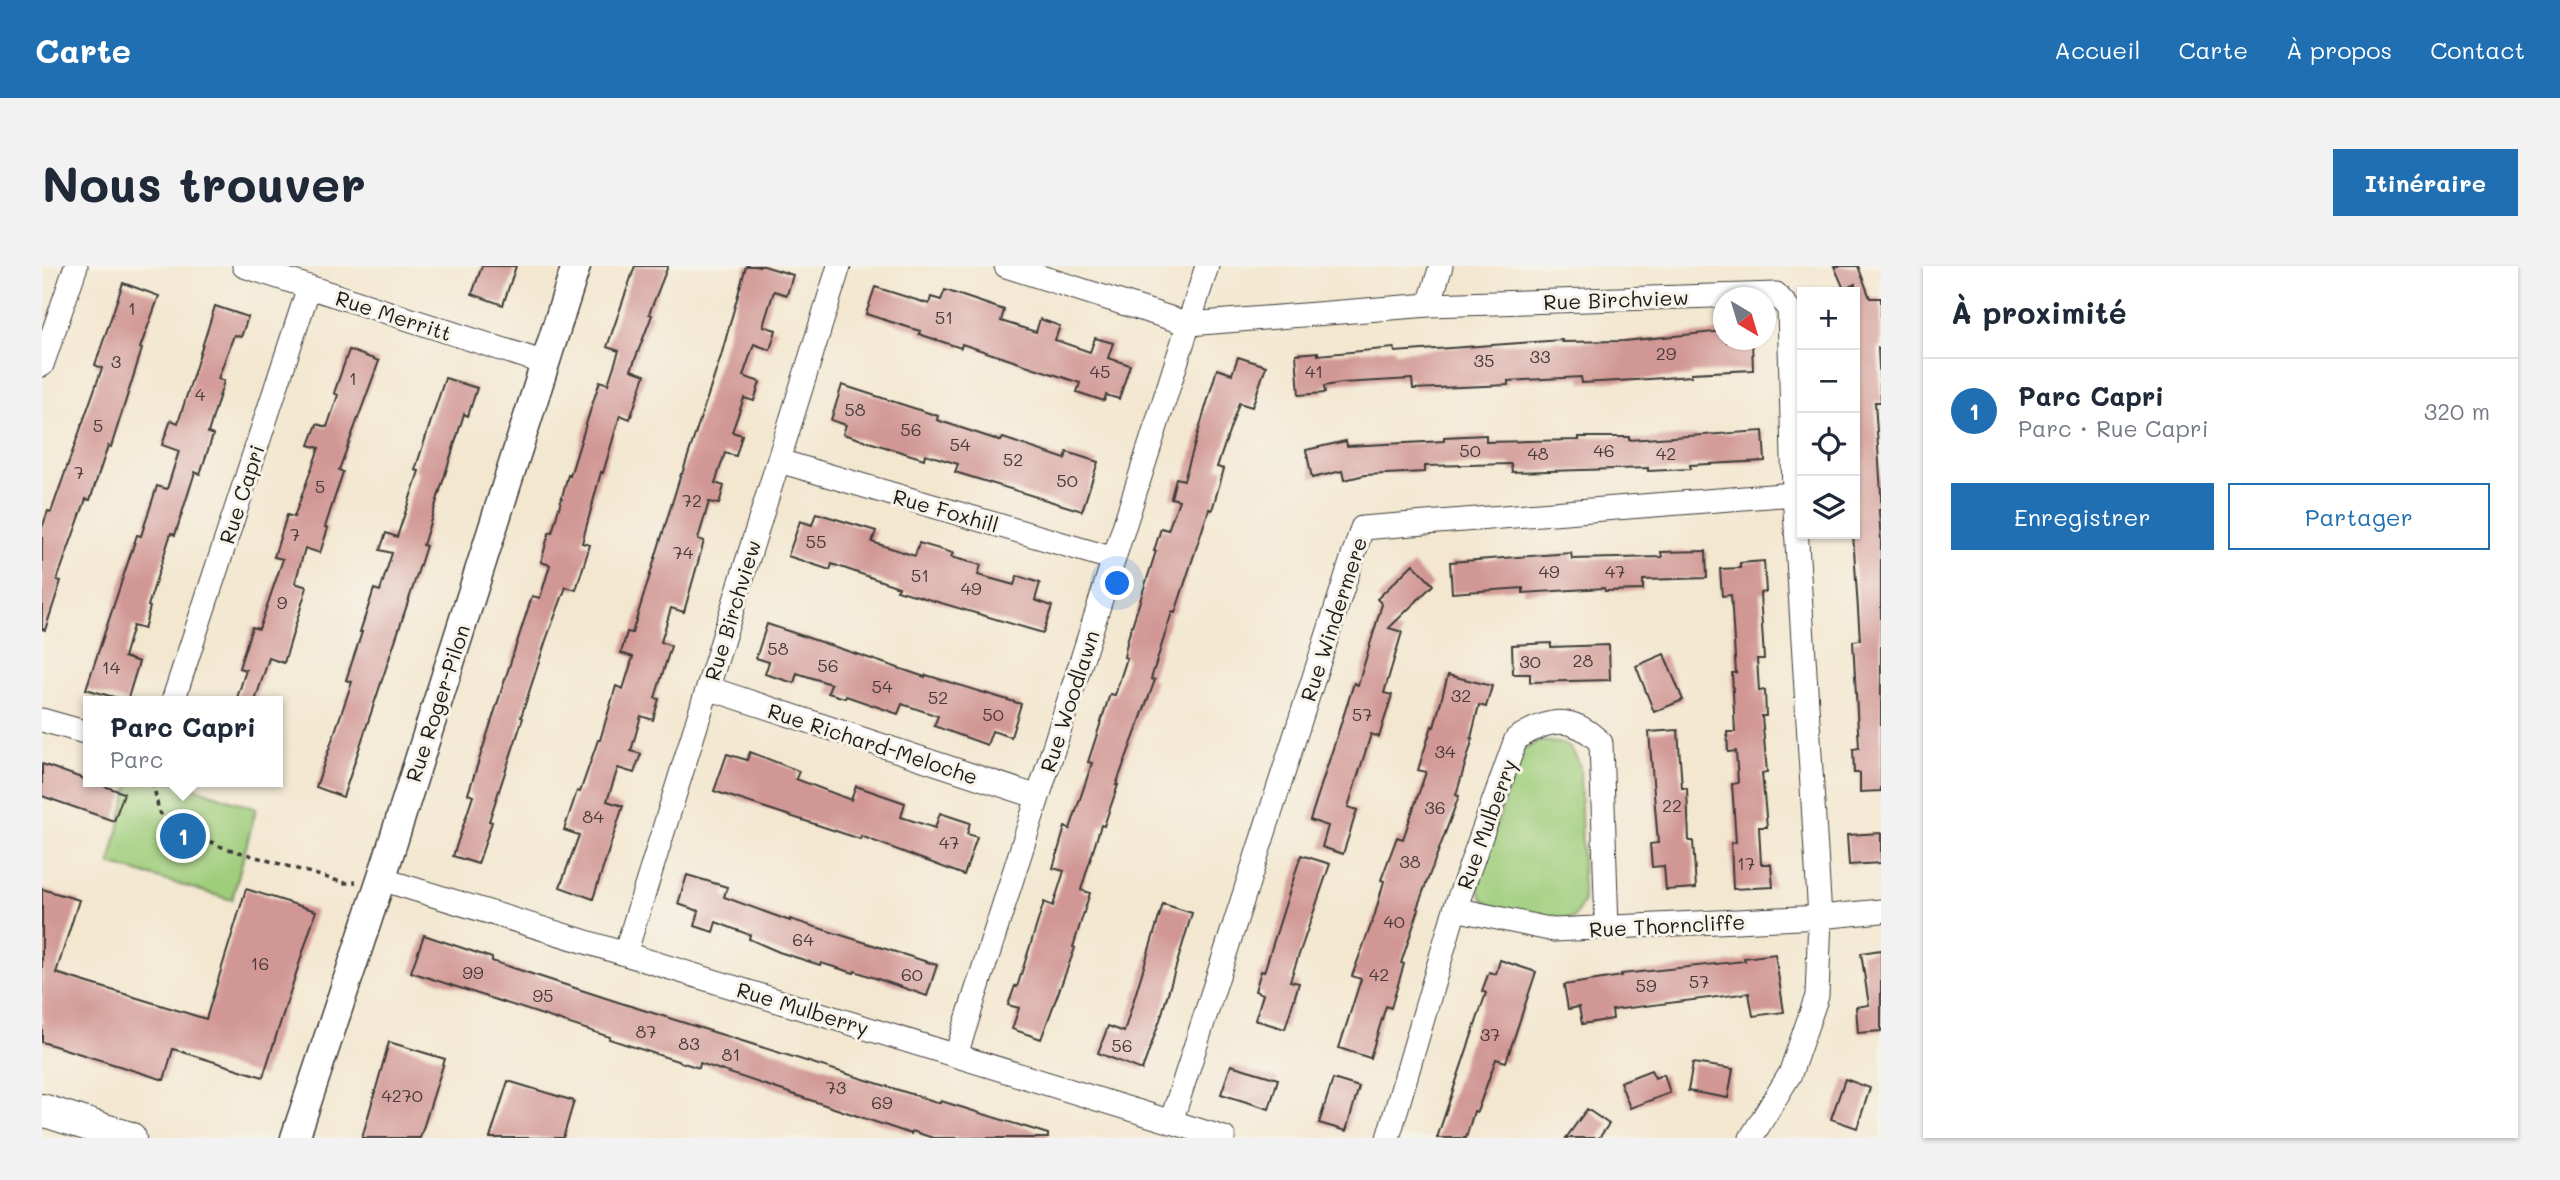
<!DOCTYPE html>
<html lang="fr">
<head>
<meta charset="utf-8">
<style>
  :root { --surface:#fff; --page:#f2f2f3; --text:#1f2937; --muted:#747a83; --line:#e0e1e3; --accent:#1f6fb2 }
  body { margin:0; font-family:Mali,sans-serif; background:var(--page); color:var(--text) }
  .controls { position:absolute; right:21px; top:21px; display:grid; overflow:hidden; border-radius:0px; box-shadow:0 2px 5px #0004 }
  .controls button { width:63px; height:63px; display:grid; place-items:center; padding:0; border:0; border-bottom:2px solid var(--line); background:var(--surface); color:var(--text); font:35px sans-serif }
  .compass { position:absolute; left:1671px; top:21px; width:63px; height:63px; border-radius:50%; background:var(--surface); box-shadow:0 2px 5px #0004; rotate:142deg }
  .you { position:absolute; left:1076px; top:318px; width:24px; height:24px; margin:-18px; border:5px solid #fff; border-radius:50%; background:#1a73e8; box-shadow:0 0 0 10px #1a73e833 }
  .badge { display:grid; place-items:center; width:46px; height:46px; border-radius:50%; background:var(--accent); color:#fff; font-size:23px; font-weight:700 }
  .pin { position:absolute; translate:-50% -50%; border:4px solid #fff; box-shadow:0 2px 7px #0006 }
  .popup { position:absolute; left:41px; top:430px; width:200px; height:91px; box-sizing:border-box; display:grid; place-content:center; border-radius:0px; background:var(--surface); filter:drop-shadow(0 2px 5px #0005); font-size:23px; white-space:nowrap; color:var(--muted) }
  .popup b { font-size:26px; color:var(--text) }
  .popup::after { content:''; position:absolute; left:50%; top:100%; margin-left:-14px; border:14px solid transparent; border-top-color:var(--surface) }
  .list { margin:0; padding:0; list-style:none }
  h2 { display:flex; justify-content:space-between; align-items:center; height:91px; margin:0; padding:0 28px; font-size:30px }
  h2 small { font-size:23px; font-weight:400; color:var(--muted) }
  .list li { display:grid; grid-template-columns:46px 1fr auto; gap:21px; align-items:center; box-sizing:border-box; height:105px; padding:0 28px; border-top:2px solid var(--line) }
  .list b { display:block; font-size:26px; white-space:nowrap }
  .list p { margin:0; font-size:23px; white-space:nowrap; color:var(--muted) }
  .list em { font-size:23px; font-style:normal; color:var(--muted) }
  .actions { display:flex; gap:14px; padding:21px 28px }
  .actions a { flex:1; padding:16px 0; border:2px solid var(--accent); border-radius:0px; text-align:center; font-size:24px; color:var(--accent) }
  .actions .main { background:var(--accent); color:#fff }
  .icon { flex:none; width:38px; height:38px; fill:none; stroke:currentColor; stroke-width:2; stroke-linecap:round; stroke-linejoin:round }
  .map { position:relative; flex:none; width:1839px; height:872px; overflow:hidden; border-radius:0px }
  header { display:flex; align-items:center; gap:42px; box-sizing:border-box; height:98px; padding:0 35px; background:var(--accent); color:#fff }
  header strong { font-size:33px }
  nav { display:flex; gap:38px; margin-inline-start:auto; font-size:24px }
  .intro { display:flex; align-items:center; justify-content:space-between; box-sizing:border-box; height:168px; padding:0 42px }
  h1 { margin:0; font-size:49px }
  .button { padding:18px 32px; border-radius:0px; background:var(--accent); color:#fff; font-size:24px; font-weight:700 }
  main { display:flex; gap:42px; padding:0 42px }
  aside { flex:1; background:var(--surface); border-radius:0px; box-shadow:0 2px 5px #0004 }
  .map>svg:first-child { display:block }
  .green { fill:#9fcd7b; stroke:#5e744c; stroke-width:2 }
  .building { fill:#d19794 }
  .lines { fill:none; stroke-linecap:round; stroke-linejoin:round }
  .minor-casing { stroke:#3c3a37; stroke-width:25 }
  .tertiary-casing { stroke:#3c3a37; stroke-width:31 }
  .secondary-casing { stroke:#3c3a37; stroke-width:34 }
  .path { stroke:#3c3a37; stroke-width:3.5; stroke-dasharray:5 5; stroke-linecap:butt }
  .minor { stroke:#fff; stroke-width:23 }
  .tertiary { stroke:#fff; stroke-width:28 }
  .secondary { stroke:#fff; stroke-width:32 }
  .labels { text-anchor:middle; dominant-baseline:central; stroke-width:6; stroke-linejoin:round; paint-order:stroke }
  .number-label { font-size:18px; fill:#493b3a }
  .street-label { font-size:21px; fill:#1c1c1c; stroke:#f7f3e8 }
</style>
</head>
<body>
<header>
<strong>Carte</strong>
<nav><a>Accueil</a><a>Carte</a><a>À propos</a><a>Contact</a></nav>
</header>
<div class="intro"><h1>Nous trouver</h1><a class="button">Itinéraire</a></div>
<main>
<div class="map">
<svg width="1839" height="872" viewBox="0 0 1839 872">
  <rect width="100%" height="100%" fill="#f7f3e8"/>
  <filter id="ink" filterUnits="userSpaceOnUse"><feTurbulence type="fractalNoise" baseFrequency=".0143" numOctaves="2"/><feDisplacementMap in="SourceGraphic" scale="14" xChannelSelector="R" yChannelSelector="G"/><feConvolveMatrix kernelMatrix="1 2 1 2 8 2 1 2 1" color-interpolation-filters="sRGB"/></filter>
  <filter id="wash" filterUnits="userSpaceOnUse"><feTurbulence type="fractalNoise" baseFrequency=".00686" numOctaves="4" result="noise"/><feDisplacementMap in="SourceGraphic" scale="28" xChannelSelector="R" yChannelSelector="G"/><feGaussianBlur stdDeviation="1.57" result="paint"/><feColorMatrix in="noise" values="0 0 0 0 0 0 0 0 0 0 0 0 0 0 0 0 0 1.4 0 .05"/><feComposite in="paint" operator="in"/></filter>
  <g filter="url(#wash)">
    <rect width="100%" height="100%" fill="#f3e7d0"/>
    <!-- green -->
    <path class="green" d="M1498,475C1522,477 1531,477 1538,502L1541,637L1532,652L1524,655L1448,639C1438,632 1437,626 1436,615L1475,496L1480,484Z
      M88,516H136L214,543L190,634L68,598Z"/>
    <g id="blocks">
      <!-- building -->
      <path class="building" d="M440,0H474L461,39L430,28Z
        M593,0H626L607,48L610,49L589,104L603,109L588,153L578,149L561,207L559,206L540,277L548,279L534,324L524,321L504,374L479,451L481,452L447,555L450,556L436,598L411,590L431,530L426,528L490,330L498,332L508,299L499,296L507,267H510L526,209L528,210L550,139L558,115L566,118L577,85L565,81Z
        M704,0H722L751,9L745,29L732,25L721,60L734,64L728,84L712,78L701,110L718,116L712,135L702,132L690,166L700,169L694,190L683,187L673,217L682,220L677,238L667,236L656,273L662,275L642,346L629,342L619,376L629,380L613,432L617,433L611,454L599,450L589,485L599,488L592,507L576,502L565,535L581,540L551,633L518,621L537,569L522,564L535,525L538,526L556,474H558L574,420L581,423L591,391L579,387L585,366L590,367L639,208H640L679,90Z
        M1792,0H1816L1828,32H1839V82H1836L1839,136H1833L1839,227V244H1837L1839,276V525L1818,526V507H1812L1811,483L1817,482L1811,375L1818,374L1811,268H1813V18L1802,23Z
        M81,17L117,30L98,82L100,83L69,181L66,180L48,234L44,233L15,314L19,315L3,364L0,363V262L6,245L9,246L60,102L53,99Z
        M833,21L887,38L889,31L899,34L903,24L962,44L959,55L994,66L998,53L1018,60L1013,74L1048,86L1053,72L1071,77L1066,92L1088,99L1077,133L1064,129L1062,135L1035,126L1038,117L920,78L919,82L877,68L878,65L824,48Z
        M173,40L206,51L199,71L192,69L176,113L182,115L166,167L171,169L158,208L153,206L133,269L129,267L106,340L108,341L102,363L91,360L82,391L97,396L85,435L44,423L95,269L99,270L115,220L125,223L137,185L120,179L129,154L136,157Z
        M1682,65V74H1685V76L1710,75L1711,104L1649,107V110L1593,114L1540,117L1539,111L1466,115V119L1371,123L1370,113L1300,117L1282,120L1283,127L1257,129L1254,88L1276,86V89L1352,82L1353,86L1520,74V76L1582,75Z
        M307,84L337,95L297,204L301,206L283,261L286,262L278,287L263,282L253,317L265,321L242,397L227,392L213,435H194L204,404L197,402L210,361L217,363L241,293L232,291L245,249L252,251L277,182L267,179L275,158L285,161L296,129L292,127Z
        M1196,91L1224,100L1210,141L1197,137L1175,201L1182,203L1170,244L1167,243L1133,347L1130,346L1109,413L1113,414L1074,519H1076L1062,560L1059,559L1039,624L1048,627L1031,681L1033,682L999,773L970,763L977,742L966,739L973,720L975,721L1002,636L1011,640L1022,605L1011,602L1023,561L1028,563L1050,497L1046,496L1068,428L1073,429L1085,392L1082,391L1086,372L1114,285H1112L1119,262L1126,264L1137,234L1129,232L1134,212L1142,214L1175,103L1190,108Z
        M403,112L435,122L426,150L422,148L381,279L384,280L370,324L301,531L274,521L310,416L304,414L320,366H318L332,323L338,325L350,287L338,284L344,267L355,271L377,205L373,204Z
        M800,119L896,150L895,154L959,175L961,172L1023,193L1025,186L1056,196L1040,245L913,206L916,198L883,188L882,193L801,168L804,159L789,154Z
        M1721,165L1723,195L1648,199V203L1606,205V202L1470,206L1469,198L1383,200V206L1323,209L1302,214L1300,205L1270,212L1264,184L1304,175L1305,180L1402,175V171L1444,169V176L1537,174V171H1587V174Z
        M774,247L834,265L830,276L873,290L877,277L911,287L909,291L939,299L936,309L972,319L975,310L998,317L993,334L1010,340L1001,367L855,324L857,321L790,298L788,304L746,290L758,255L770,259Z
        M1664,285L1665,312L1601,314V324L1563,325L1562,322L1481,327V322L1410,327L1408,296L1529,287L1530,293L1620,291L1619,286Z
        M1722,295L1724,326L1718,327L1722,393H1715L1717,425L1723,424L1724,450H1720L1725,506L1720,507L1725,561H1717L1719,598H1729L1731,621L1691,623L1689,577L1694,576L1690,518L1696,517L1694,485L1686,486L1685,466H1693L1690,407H1694L1689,329L1680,330L1678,303L1698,302V297Z
        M1371,298L1391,319L1347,362L1360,366L1342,427L1350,429L1337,471L1329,468L1306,541L1315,544L1301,588L1280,581L1286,560L1268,554L1312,417L1316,419L1340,338L1335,333Z
        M725,358L883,411L884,409L979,438L969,471L950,465L945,479L892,460L896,450L860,438L856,448L804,430L803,432L786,427L789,418L755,407L752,417L723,408L727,396L714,392Z
        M1509,377V381L1567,379L1568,414L1488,416V408H1471L1470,379Z
        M1622,388L1641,434L1612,446L1594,400Z
        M1406,409L1450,420L1444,441L1437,439L1429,472H1431L1414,529L1417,530L1375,642L1377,643L1359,697L1362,698L1349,742L1344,740L1328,792L1297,782L1319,713L1310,710L1333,648L1342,615L1339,614L1355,571L1361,573L1384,506L1376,504L1390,460L1392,461Z
        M1636,464L1640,522H1645L1647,575H1651L1654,622L1624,624L1622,600L1610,601L1608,578L1616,577L1607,466Z
        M708,486L757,505L754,513L809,534L814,520L863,537L859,551L893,562L898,547L928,557L925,568L935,571L922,609L819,570L818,573L672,525L685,488L705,494Z
        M0,498L82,527L72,555L0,530Z
        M1839,567V597L1807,599L1805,569Z
        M1259,589L1288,598L1248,715L1257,717L1243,763L1213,754L1221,728L1213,725L1219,705L1222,706Z
        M645,609L685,621L682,631L748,655V653L895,699L885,730L813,705L812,707L779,697L778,699L737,686L707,673L708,669L674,656L671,666L653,660L657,645L636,638Z
        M0,623L37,634L14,707L164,753L204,623L274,645L221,811L131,783L122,814L0,776Z
        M1121,638L1150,647L1118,754L1100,804L1056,787L1066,760L1082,766Z
        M382,669L450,692V695L579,737L898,837L899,835L1006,868V872H891L870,865L869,868L658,797L657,802L567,773L568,771L369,706Z
        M1839,684V765L1816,767L1814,741L1827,739L1819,687Z
        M1733,688L1742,746L1711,750L1707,727L1570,744L1571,753L1540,758L1537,741L1526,743L1522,719L1580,710L1579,708L1703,695L1702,692Z
        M1458,694L1494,706L1464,796L1454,793L1435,846L1432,845L1424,872H1395L1444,727L1440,725L1447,706L1454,708Z
        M347,776L403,793L378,872H320Z
        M1651,797L1691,803L1686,832L1646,825Z
        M1189,799L1236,813L1227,843L1179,828Z
        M1609,804L1613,812L1622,808L1628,827L1588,842L1578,816Z
        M1291,813L1317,821L1304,865L1277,857Z
        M1803,813L1828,822L1815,862L1789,853Z
        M466,815L532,835L521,872H448Z
        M1545,843L1567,858L1557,872H1524Z"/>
    </g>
  </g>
  <g filter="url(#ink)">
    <use href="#blocks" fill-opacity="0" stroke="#3c3a37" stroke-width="2"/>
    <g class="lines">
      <defs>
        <path id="minor" d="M202,0L503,97
          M964,0L1147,58L1387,39L1734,28L1747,43L1752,228L1778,651L1775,730L1748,808L1709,872
          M1387,39L1399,0
          M0,99L34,0
          M737,195L1072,293
          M666,422L996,531
          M131,435L267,21
          M0,454L46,467
          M339,613L1182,872
          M1413,643L1512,664L1778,651L1839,645
          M583,688L797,0
          M914,789L1165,0
          M1129,856L1320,262L1752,228
          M1346,872L1413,643L1474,473C1507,452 1530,448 1559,477L1565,662"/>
        <path id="tertiary" d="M253,872L344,598L534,0"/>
        <path id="secondary" d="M0,844L88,872"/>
      </defs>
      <!-- minor casing -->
      <use href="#minor" class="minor-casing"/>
      <!-- tertiary casing -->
      <use href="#tertiary" class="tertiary-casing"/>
      <!-- secondary casing -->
      <use href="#secondary" class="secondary-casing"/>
      <!-- path -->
      <path class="path" d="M111,516L117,546L126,556L180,581L303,617L314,616"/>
      <!-- minor -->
      <use href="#minor" class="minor"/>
      <!-- tertiary -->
      <use href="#tertiary" class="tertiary"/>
      <!-- secondary -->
      <use href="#secondary" class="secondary"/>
    </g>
  </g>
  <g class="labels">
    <!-- number labels -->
    <g class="number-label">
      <text x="90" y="42">1</text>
      <text x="902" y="51">51</text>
      <text x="1624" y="87">29</text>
      <text x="1498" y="90">33</text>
      <text x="1442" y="94">35</text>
      <text x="74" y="95">3</text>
      <text x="1058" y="105">45</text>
      <text x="1272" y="105">41</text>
      <text x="311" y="112">1</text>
      <text x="158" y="128">4</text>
      <text x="813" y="143">58</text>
      <text x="56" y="159">5</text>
      <text x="869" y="163">56</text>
      <text x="918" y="178">54</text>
      <text x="1428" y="184">50</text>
      <text x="1562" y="184">46</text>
      <text x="1496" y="187">48</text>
      <text x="1624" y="187">42</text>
      <text x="971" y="193">52</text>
      <text x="37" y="206">7</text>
      <text x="1025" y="214">50</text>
      <text x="278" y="220">5</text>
      <text x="650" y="234">72</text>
      <text x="253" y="268">7</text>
      <text x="774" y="275">55</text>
      <text x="641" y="286">74</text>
      <text x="1507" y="305">49</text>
      <text x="1573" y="305">47</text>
      <text x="878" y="309">51</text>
      <text x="929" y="322">49</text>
      <text x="240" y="336">9</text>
      <text x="736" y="382">58</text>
      <text x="1541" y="394">28</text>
      <text x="1488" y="395">30</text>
      <text x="786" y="399">56</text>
      <text x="69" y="401">14</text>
      <text x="840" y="420">54</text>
      <text x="1419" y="429">32</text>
      <text x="896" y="431">52</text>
      <text x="951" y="448">50</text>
      <text x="1320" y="448">57</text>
      <text x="1403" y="485">34</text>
      <text x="1630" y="539">22</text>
      <text x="1393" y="541">36</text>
      <text x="551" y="550">84</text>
      <text x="907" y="576">47</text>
      <text x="1368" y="595">38</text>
      <text x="1704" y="597">17</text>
      <text x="1352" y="655">40</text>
      <text x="761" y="673">64</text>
      <text x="218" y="697">16</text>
      <text x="431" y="706">99</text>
      <text x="870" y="708">60</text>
      <text x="1337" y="708">42</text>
      <text x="1657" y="715">57</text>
      <text x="1604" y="719">59</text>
      <text x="501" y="729">95</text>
      <text x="604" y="765">87</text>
      <text x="1448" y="768">37</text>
      <text x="647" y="777">83</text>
      <text x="1080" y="779">56</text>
      <text x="689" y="788">81</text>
      <text x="794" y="821">73</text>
      <text x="360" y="829">4270</text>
      <text x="840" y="836">69</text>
    </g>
    <!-- street labels -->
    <g class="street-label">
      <text transform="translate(1574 33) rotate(-2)">Rue Birchview</text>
      <text transform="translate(352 49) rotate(18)">Rue Merritt</text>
      <text transform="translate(199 228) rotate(-72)">Rue Capri</text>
      <text transform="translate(904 244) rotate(16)">Rue Foxhill</text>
      <text transform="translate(690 344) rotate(-73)">Rue Birchview</text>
      <text transform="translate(1291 353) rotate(-72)">Rue Windermere</text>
      <text transform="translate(1027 435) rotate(-72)">Rue Woodlawn</text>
      <text transform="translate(395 437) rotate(-72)">Rue Roger-Pilon</text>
      <text transform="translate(831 477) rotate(18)">Rue Richard-Meloche</text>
      <text transform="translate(1444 558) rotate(-70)">Rue Mulberry</text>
      <text transform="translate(1625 659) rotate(-3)">Rue Thorncliffe</text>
      <text transform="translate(761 742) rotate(17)">Rue Mulberry</text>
    </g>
  </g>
</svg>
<div class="controls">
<button>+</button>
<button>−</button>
<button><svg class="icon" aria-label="locate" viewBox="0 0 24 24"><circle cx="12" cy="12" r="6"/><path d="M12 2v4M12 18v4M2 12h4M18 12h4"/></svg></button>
<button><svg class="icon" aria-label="layers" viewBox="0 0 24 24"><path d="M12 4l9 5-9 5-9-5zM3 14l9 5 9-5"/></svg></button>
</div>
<svg class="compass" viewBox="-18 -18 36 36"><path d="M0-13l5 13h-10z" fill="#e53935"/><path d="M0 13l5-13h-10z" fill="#747a83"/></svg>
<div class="you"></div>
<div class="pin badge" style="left:141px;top:570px">1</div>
<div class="popup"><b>Parc Capri</b>Parc</div>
</div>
<aside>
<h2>À proximité<small></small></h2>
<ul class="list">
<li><span class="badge">1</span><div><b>Parc Capri</b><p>Parc · Rue Capri</p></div><em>320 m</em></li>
</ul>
<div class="actions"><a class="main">Enregistrer</a><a>Partager</a></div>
</aside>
</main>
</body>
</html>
